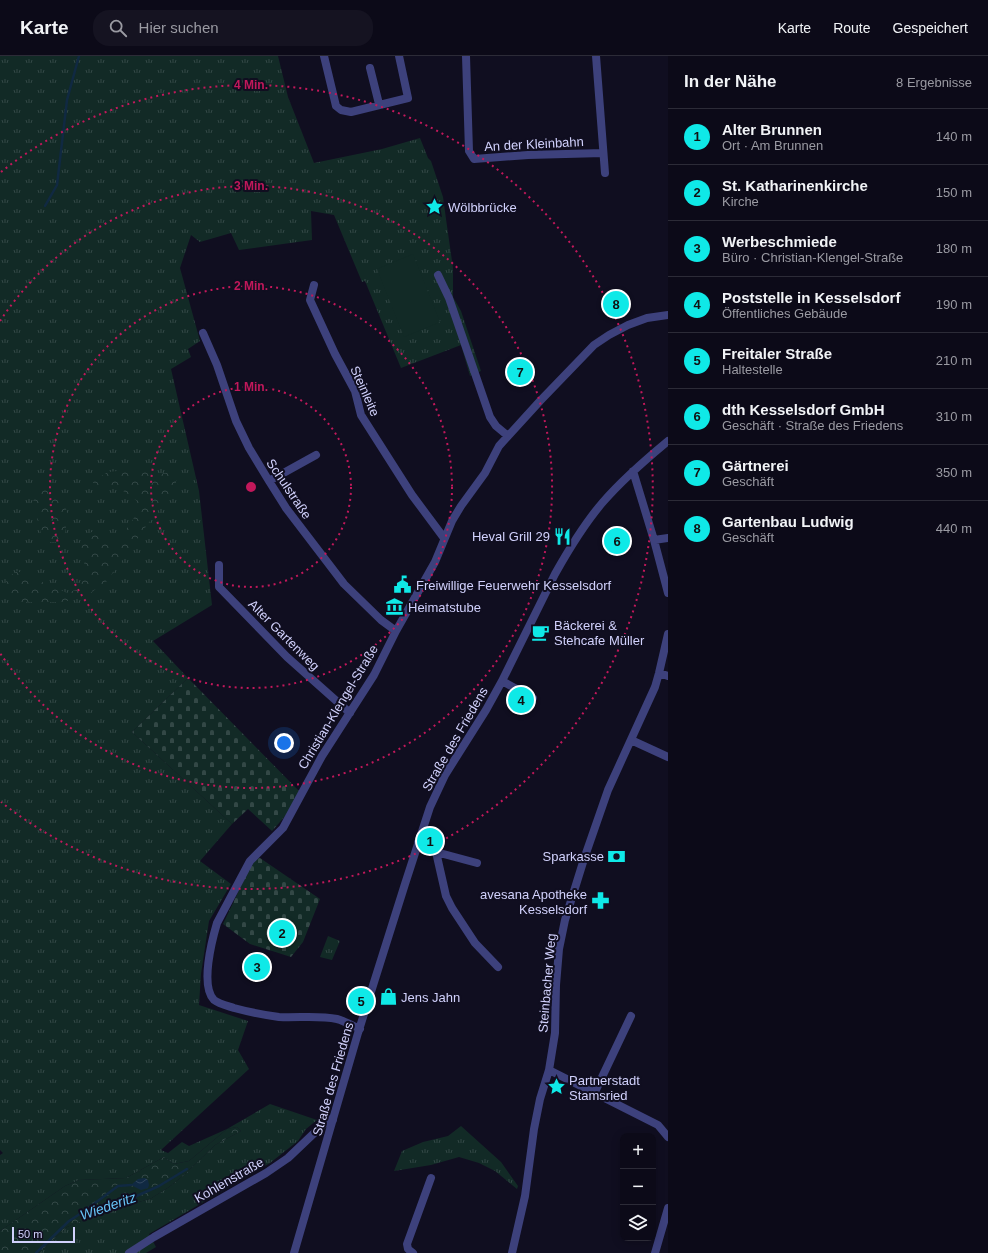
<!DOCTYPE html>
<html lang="de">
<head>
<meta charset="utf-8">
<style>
  :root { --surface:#0c0a18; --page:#151321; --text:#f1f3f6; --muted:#9a9aa2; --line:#2c2b37; --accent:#0fe9e7 }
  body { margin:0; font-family:Arial,sans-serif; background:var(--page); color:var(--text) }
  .controls { position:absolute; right:12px; bottom:12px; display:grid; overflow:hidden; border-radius:8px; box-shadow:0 2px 10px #0003 }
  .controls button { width:36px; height:36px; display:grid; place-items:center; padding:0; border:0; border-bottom:1px solid var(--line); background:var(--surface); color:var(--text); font:20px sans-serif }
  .scale { position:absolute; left:12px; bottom:10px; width:63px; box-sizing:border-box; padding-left:4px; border:2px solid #d1d1fc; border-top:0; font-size:11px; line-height:14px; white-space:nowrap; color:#d1d1fc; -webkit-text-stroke:3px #100e20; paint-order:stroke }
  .you { position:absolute; left:284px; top:687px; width:14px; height:14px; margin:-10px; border:3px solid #fff; border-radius:50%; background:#1a73e8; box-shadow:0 0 0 6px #1a73e833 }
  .badge { display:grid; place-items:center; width:26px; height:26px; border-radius:50%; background:var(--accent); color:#111; font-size:13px; font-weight:700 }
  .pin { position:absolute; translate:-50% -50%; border:2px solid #fff; box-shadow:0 1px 4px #0006 }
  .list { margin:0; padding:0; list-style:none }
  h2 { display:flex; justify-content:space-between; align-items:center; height:52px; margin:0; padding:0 16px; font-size:17px }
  h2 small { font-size:13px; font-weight:400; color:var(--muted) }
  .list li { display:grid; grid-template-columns:26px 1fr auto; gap:12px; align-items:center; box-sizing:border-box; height:56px; padding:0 16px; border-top:1px solid var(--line) }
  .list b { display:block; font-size:15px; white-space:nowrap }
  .list p { margin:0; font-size:13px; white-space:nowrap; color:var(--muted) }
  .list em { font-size:13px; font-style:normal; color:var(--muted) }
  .icon { flex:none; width:22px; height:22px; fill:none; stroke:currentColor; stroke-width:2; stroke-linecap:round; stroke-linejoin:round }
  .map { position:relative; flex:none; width:668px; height:1197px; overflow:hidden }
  header { display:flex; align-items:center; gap:24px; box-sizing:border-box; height:56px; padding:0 20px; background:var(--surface); border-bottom:1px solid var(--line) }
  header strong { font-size:19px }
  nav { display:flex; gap:22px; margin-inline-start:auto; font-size:14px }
  .search { width:280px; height:36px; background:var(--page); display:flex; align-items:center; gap:10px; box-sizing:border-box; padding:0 14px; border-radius:16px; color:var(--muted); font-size:15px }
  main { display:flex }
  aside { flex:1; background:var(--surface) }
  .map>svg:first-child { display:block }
  .grass { fill:url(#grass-tufts) }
  .forest { fill:url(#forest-crowns) }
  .cemetery { fill:url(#cemetery-stones) }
  .pitch { fill:#122a26 }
  .water { fill:url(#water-waves) }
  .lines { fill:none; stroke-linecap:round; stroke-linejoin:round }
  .stream { stroke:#102942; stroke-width:2.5 }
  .minor { stroke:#3d417c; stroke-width:8 }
  .ring { fill:none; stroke:#c2185b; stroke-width:2; stroke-dasharray:2 4 }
  .labels { text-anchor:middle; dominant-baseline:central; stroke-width:4; stroke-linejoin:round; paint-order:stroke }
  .street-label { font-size:13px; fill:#d1d1fc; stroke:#100e20 }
  .poi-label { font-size:13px; fill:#d1d1fc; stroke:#100e20; text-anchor:start }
  .water-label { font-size:14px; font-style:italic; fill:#66c3f5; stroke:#100e20 }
  .centre { fill:#c2185b; stroke:#100e20; stroke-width:2 }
  .ring-label { font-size:12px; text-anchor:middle; font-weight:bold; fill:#c2185b; stroke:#100e20; stroke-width:4; stroke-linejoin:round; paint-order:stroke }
</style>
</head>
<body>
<header>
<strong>Karte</strong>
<div class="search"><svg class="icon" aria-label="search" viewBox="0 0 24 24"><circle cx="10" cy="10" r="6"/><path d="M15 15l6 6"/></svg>Hier suchen</div>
<nav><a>Karte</a><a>Route</a><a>Gespeichert</a></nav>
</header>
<main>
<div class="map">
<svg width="668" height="1197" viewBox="0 0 668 1197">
  <defs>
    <pattern id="grass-tufts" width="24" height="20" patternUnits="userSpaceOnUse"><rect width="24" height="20" fill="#122a26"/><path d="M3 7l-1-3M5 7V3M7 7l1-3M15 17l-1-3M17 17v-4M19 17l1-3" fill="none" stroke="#334846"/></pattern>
    <pattern id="forest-crowns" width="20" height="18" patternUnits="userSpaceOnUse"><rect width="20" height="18" fill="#122a26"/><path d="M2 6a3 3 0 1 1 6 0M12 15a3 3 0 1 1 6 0" fill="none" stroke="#334846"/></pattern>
    <pattern id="cemetery-stones" width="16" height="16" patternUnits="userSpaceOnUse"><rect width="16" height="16" fill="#122a26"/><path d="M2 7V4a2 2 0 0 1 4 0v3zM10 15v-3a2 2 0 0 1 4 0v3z" fill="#334846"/></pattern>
    <pattern id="water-waves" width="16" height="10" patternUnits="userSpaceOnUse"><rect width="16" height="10" fill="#102942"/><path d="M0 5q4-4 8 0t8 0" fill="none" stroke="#32475e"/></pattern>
  </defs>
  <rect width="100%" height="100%" fill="#100e20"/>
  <!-- grass -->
  <path class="grass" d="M0,0H278L288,41L314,107L382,93L420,82L428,102L431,105L443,141L446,163L453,212V241L461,255L481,315L470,320L461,289L401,312L365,225L362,226L334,159L311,155L312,184L239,194L231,177L200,186L191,179L180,212L200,285L188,293L191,301L171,313L199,435L212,549L153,585L188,622L132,676L232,768L200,805L231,828L209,865L201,918L199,949L248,965L238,994L249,1013L161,1094L168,1097L182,1086L189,1090L227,1073L270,1048L317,1064L306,1073L298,1085L270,1107L149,1178L156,1191L146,1197H39L67,1171L108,1154L150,1143L169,1131L184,1119L215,1089L241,1075L237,1071L227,1073L189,1105L174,1108L164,1101L126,1122L79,1124L65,1130L0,1175V1099L3,1097L0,1094Z
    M328,880L340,885L332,904L320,901Z
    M461,1070L501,1106L518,1130L517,1133L495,1115L479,1107L459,1101L431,1109L394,1115L402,1095L423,1086L448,1080Z"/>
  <!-- forest -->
  <path class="forest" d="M144,412L155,419L179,414V420L165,444L107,525L89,538L64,546H13L5,533L7,522L17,515L67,537L78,533L82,526L85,501L80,488L91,476L117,486L134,462L131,453L137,445L115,429L94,432L93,425L108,416Z
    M44,429L64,445L68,461L63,486H50L43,484L33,448L36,431Z
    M237,1071L241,1075L215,1089L184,1119L169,1131L150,1143L108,1154L67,1171L39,1197H0V1175L65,1130L79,1124L126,1122L164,1101L174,1108L189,1105L227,1073Z"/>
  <!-- cemetery -->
  <path class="cemetery" d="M188,622L299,735L287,758L272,775L248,753L232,768L132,676Z
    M260,802L320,843L303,886L291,901L250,888L223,868L254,803Z"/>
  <!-- pitch -->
  <path class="pitch" d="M413,198L440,266L404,281L377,213Z"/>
  <!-- water -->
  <path class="water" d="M145,1122L148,1124L149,1129L148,1132L141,1134L131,1129L138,1123Z"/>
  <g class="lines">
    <!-- stream -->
    <path class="stream" d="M45,150L57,129L67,44L79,0
      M87,1153L118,1130L131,1129
      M36,1197L69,1165L86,1154L123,1146L159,1130L187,1113"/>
    <!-- minor -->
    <path class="minor" d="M324,0L336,50L341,54L351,56L408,42L399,0
      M466,0L469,95L474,103L528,99L603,97
      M596,0L605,117
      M370,12L379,48
      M438,219L449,242L490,361L496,370L508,380
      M314,229L310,244L335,298L355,335L361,359L412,439L444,482
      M203,277L217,309L236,365L249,392L269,425L286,452L344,528L381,564L396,575
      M633,415L654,484L668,537
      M269,425L316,399
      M654,484L668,482
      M219,509V531L287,601L350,657
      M659,617L668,620
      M502,625L533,642
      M631,684L668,701
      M418,786L430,790L436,796L477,807
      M436,796L446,840L452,852L475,887L498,911
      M360,973C353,970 345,965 337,963C318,959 299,962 279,961C264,959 249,956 234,952C228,950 219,948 214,944C200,930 212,884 217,867L250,805L283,772L322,700L374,619L396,575L435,506L452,465L461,450L485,417L499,390L540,345L594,289L609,279L628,269L647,262L668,259
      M549,1014L658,1069L668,1081
      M594,1038L631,960
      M129,1197L154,1181L266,1117L288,1102L329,1063L333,1064
      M294,1197L358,977L405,828L430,751L445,719L486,654L502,625L555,518C569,493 584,468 603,446C622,424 645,404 668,385
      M413,1197L408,1193L407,1188L431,1122
      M512,1197L525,1140L534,1073L540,1043L549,1014L555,977L556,929L559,893L565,864L584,803L608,734L655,631L659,617L668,578
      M655,1197L668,1152"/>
  </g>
  <!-- distance rings -->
  <g class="ring">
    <circle cx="251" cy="431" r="100"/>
    <circle cx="251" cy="431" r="201"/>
    <path d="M0 265A301 301 0 1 1 0 597"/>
    <path d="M1 116A402 402 0 1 1 1 746"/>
  </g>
  <!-- icons -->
  <defs>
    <symbol id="sight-bare" viewBox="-9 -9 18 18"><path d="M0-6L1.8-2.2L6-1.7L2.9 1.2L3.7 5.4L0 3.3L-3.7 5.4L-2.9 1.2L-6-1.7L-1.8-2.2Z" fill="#0fe9e7" stroke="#100e20" stroke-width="2.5" paint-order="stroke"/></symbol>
    <symbol id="restaurant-bare" viewBox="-9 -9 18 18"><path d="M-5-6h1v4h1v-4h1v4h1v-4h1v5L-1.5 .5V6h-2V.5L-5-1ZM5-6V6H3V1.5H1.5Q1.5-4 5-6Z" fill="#0fe9e7" stroke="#100e20" stroke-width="2.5" paint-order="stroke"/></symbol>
    <symbol id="civic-bare" viewBox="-9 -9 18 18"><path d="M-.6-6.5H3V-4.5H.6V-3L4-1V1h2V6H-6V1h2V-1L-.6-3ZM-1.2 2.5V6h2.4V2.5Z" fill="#0fe9e7" stroke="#100e20" stroke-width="2.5" paint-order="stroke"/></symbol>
    <symbol id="museum-bare" viewBox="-9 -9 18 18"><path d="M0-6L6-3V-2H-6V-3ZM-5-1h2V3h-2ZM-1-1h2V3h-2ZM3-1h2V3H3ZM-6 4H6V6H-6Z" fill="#0fe9e7" stroke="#100e20" stroke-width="2.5" paint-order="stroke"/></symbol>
    <symbol id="cafe-bare" viewBox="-9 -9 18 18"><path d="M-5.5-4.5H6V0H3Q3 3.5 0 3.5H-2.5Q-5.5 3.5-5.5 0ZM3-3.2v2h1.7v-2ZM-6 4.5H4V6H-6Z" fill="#0fe9e7" stroke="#100e20" stroke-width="2.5" paint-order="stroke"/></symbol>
    <symbol id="bank-bare" viewBox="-9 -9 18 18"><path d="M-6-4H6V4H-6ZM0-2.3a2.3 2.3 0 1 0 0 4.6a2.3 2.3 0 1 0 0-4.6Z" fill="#0fe9e7" stroke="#100e20" stroke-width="2.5" paint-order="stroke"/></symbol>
    <symbol id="pharmacy-bare" viewBox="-9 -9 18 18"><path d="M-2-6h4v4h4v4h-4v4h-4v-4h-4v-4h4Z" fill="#0fe9e7" stroke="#100e20" stroke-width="2.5" paint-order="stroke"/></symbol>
    <symbol id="shop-bare" viewBox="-9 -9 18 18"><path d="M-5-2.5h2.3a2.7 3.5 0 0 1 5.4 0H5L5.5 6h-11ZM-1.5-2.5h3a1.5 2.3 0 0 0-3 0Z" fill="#0fe9e7" stroke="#100e20" stroke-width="2.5" paint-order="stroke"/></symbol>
  </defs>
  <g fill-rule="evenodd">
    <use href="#sight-bare" x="422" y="138" width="25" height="25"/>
    <use href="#restaurant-bare" x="550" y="468" width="25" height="25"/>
    <use href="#civic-bare" x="390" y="516" width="25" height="25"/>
    <use href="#museum-bare" x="382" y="538" width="25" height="25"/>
    <use href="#cafe-bare" x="528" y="564" width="25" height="25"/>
    <use href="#bank-bare" x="604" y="788" width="25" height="25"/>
    <use href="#pharmacy-bare" x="588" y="832" width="25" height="25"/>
    <use href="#shop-bare" x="376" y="928" width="25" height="25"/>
    <use href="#sight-bare" x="544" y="1018" width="25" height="25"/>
  </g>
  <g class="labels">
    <!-- street labels -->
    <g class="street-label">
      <text transform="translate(534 88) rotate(-3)">An der Kleinbahn</text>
      <text transform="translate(365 335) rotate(66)">Steinleite</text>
      <text transform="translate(289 433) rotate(56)">Schulstraße</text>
      <text transform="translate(284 579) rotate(45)">Alter Gartenweg</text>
      <text transform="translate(338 651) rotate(-59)">Christian-Klengel-Straße</text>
      <text transform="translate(455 683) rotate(-60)">Straße des Friedens</text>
      <text transform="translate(547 927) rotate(-85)">Steinbacher Weg</text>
      <text transform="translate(333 1023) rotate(-74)">Straße des Friedens</text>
      <text transform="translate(229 1124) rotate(-30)">Kohlenstraße</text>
    </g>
    <!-- poi labels -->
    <g class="poi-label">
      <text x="448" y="151">Wölbbrücke</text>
      <text x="550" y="480" text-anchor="end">Heval Grill 29</text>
      <text x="416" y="529">Freiwillige Feuerwehr Kesselsdorf</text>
      <text x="408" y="551">Heimatstube</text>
      <text x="554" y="569">Bäckerei &amp;<tspan x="554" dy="15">Stehcafe Müller</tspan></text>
      <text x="604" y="800" text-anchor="end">Sparkasse</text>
      <text x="587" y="838" text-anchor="end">avesana Apotheke<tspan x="587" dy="15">Kesselsdorf</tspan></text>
      <text x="401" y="941">Jens Jahn</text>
      <text x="569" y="1024">Partnerstadt<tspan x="569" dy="15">Stamsried</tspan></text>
    </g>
    <!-- water labels -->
    <g class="water-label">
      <text transform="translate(108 1150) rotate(-19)">Wiederitz</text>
    </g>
  </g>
  <circle cx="251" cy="431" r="6" class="centre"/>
  <g class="ring-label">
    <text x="251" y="33">4 Min.</text>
    <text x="251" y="134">3 Min.</text>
    <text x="251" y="234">2 Min.</text>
    <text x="251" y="335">1 Min.</text>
  </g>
</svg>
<div class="controls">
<button>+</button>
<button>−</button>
<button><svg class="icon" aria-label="layers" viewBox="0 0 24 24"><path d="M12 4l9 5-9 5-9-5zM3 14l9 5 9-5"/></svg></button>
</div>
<div class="scale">50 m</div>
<div class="you"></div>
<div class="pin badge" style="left:430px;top:785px">1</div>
<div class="pin badge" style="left:282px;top:877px">2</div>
<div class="pin badge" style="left:257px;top:911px">3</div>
<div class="pin badge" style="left:521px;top:644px">4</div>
<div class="pin badge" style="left:361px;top:945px">5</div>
<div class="pin badge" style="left:617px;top:485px">6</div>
<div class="pin badge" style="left:520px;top:316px">7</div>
<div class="pin badge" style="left:616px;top:248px">8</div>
</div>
<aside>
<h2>In der Nähe<small>8 Ergebnisse</small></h2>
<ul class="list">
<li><span class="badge">1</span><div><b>Alter Brunnen</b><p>Ort · Am Brunnen</p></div><em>140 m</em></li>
<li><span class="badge">2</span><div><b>St. Katharinenkirche</b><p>Kirche</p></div><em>150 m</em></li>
<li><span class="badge">3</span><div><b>Werbeschmiede</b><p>Büro · Christian-Klengel-Straße</p></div><em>180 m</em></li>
<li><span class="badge">4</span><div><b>Poststelle in Kesselsdorf</b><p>Öffentliches Gebäude</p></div><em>190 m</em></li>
<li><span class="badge">5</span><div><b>Freitaler Straße</b><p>Haltestelle</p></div><em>210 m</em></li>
<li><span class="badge">6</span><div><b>dth Kesselsdorf GmbH</b><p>Geschäft · Straße des Friedens</p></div><em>310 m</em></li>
<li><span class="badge">7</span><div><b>Gärtnerei</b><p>Geschäft</p></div><em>350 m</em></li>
<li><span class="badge">8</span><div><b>Gartenbau Ludwig</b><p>Geschäft</p></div><em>440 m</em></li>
</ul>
</aside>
</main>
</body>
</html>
